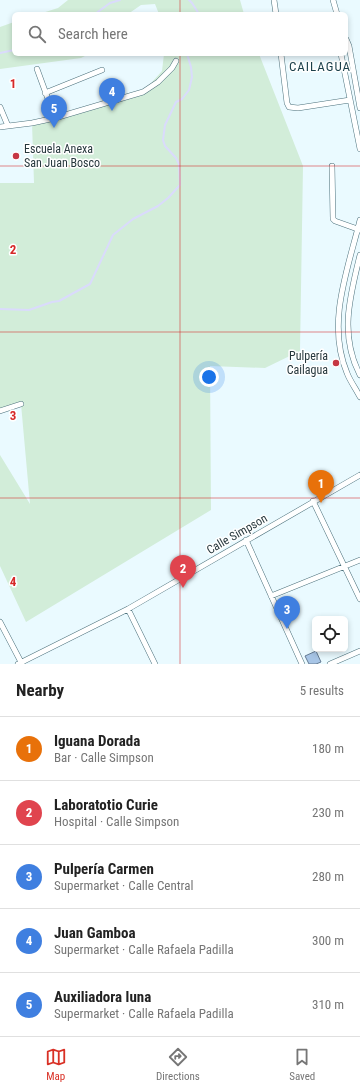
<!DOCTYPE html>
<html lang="en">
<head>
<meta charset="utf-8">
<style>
  :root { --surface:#fff; --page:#f6f6f6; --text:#222; --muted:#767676; --line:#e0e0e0; --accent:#d93025 }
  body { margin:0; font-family:"Roboto Condensed",sans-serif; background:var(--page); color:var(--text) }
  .controls { position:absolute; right:12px; bottom:12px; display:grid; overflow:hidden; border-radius:6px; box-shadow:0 2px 6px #0003 }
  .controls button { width:36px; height:36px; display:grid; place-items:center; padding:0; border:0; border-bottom:1px solid var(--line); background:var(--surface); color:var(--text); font:20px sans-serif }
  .you { position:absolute; left:209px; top:377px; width:14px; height:14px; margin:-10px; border:3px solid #fff; border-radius:50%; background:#1a73e8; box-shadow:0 0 0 6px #1a73e833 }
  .badge { display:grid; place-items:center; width:26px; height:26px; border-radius:50%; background:var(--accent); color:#fff; font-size:13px; font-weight:700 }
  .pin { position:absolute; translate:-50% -33px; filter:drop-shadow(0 1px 2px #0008) }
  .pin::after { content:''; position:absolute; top:21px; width:14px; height:12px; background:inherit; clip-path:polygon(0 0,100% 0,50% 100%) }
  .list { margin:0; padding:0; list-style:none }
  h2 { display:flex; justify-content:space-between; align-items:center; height:52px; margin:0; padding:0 16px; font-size:17px }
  h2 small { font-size:13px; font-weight:400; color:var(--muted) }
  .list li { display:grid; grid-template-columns:26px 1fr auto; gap:12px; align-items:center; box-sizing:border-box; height:64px; padding:0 16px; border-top:1px solid var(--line) }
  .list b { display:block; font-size:15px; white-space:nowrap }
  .list p { margin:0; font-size:13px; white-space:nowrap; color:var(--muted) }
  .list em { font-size:13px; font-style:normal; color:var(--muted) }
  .icon { flex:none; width:22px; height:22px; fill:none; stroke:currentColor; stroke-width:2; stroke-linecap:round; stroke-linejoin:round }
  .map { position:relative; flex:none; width:360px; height:664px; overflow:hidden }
  .search { position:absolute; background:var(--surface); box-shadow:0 2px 6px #0003; left:12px; right:12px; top:12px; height:44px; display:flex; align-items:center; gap:10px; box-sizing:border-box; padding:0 14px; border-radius:6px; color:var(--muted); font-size:15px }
  .sheet { height:372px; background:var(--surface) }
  nav { display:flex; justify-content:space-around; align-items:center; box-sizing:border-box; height:56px; border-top:1px solid var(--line); background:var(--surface); font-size:11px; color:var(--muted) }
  nav a { display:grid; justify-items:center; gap:2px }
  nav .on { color:var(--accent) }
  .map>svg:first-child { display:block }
  .green { fill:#d2edd9 }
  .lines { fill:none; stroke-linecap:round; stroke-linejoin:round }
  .stream { stroke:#dadbfc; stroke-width:2 }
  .building { fill:#a7c5e6; stroke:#647b93 }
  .minor-casing { stroke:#4c717c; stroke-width:6 }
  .minor { stroke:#fff; stroke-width:5 }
  .grid { fill:none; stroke:#d62828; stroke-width:1; stroke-opacity:0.55 }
  .poi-dot { fill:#c63643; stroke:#fff; stroke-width:1.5 }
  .labels { text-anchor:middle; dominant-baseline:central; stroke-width:3; stroke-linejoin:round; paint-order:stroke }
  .poi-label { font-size:12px; fill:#27383d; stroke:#fff; text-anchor:start }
  .street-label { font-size:12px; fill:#27383d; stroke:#fff }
  .neighbourhood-label { font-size:13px; letter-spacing:1px; fill:#1a3f4a; stroke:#fff }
  .grid-label { font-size:13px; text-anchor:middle; font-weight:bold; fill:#d62828; stroke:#fff; stroke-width:3; stroke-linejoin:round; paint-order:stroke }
</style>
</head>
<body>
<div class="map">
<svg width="360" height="664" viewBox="0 0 360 664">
  <rect width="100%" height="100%" fill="#eafaff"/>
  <!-- green -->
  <path class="green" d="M68,0H240L244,14H159L155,4L141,5L128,14H39L58,8Z
    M14,22V54H89L81,58L0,69V27Z
    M164,54H259L303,166L300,351L265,368L210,366L211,510L26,622L0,566V455L30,504L21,404L0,411V183H34L32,123L143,92L162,71Z"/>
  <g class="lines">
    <!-- stream -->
    <path class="stream" d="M189,0L192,3L199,14
      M95,14L110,3L120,0
      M0,53L14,50
      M0,309L29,310L52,302L59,301L90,284L113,235L133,219L158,206L168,198L180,185L179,164L176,158L165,146L163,140L165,125L176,102L182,99L189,90L192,77L191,67L187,54"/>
  </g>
  <!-- building -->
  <path class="building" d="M316,651L321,662L316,664H309L305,656Z"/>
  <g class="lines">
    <defs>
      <path id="minor" d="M274,0L276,14
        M333,0L337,14
        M346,39L349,46L360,108
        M281,54L287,103L289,107L298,108L350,100
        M341,54L360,149
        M37,69L55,118
        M45,93L102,70
        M0,107L8,126
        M0,127L32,123L55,118L143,92L158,82L172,68L176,61
        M332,166L333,219L335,221L360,230
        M360,220C348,269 326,323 347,373C350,381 356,389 360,397
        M360,255C350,296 339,335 360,375
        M0,411L21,404
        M313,501L360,599
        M246,540L302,664
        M271,596L360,560
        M128,609L155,664
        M0,622L22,664
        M18,664L128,609L360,475
        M330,664L360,651"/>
    </defs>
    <!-- minor casing -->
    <use href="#minor" class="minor-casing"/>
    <!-- minor -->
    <use href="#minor" class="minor"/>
  </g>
  <!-- grid -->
  <path class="grid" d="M180,0V14M180,54V664M0,166H360M0,332H360M0,498H360"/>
  <!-- markers -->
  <g class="poi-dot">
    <circle cx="16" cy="156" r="4"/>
    <circle cx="336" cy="363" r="4"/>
  </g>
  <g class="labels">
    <!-- poi labels -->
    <g class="poi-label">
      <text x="24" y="149">Escuela Anexa<tspan x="24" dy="14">San Juan Bosco</tspan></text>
      <text x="328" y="356" text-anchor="end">Pulpería<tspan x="328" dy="14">Cailagua</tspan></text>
    </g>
    <!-- street labels -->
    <g class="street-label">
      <text transform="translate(237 534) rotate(-30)">Calle Simpson</text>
    </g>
    <!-- neighbourhood labels -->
    <g class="neighbourhood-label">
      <text x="320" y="66">CAILAGUA</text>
    </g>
  </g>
  <g class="grid-label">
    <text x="13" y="88">1</text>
    <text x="13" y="254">2</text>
    <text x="13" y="420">3</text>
    <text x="13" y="586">4</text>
  </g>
</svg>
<div class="controls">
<button><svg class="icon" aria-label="locate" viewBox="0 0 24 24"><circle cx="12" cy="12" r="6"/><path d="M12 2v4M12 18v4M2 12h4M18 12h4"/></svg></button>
</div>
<div class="you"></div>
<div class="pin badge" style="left:321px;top:503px;background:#e8710a">1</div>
<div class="pin badge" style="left:183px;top:588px;background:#e0444e">2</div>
<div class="pin badge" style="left:287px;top:629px;background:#3f7fe0">3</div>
<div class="pin badge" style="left:112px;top:111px;background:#3f7fe0">4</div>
<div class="pin badge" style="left:54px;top:128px;background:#3f7fe0">5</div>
<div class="search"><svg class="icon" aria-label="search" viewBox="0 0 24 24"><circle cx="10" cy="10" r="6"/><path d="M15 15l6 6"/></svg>Search here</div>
</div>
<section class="sheet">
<h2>Nearby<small>5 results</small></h2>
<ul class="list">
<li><span class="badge" style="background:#e8710a">1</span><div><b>Iguana Dorada</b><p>Bar · Calle Simpson</p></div><em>180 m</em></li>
<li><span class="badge" style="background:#e0444e">2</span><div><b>Laboratotio Curie</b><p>Hospital · Calle Simpson</p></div><em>230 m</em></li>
<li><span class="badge" style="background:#3f7fe0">3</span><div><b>Pulpería Carmen</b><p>Supermarket · Calle Central</p></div><em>280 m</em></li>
<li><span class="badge" style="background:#3f7fe0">4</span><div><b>Juan Gamboa</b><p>Supermarket · Calle Rafaela Padilla</p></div><em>300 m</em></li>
<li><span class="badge" style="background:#3f7fe0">5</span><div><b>Auxiliadora luna</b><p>Supermarket · Calle Rafaela Padilla</p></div><em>310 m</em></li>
</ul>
</section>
<nav>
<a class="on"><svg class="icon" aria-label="map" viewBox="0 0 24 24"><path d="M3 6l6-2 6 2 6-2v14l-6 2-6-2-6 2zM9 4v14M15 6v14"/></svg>Map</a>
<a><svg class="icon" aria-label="directions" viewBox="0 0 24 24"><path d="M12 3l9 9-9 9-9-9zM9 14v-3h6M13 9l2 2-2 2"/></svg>Directions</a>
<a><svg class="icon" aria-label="saved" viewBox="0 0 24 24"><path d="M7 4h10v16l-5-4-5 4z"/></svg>Saved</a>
</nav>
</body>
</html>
